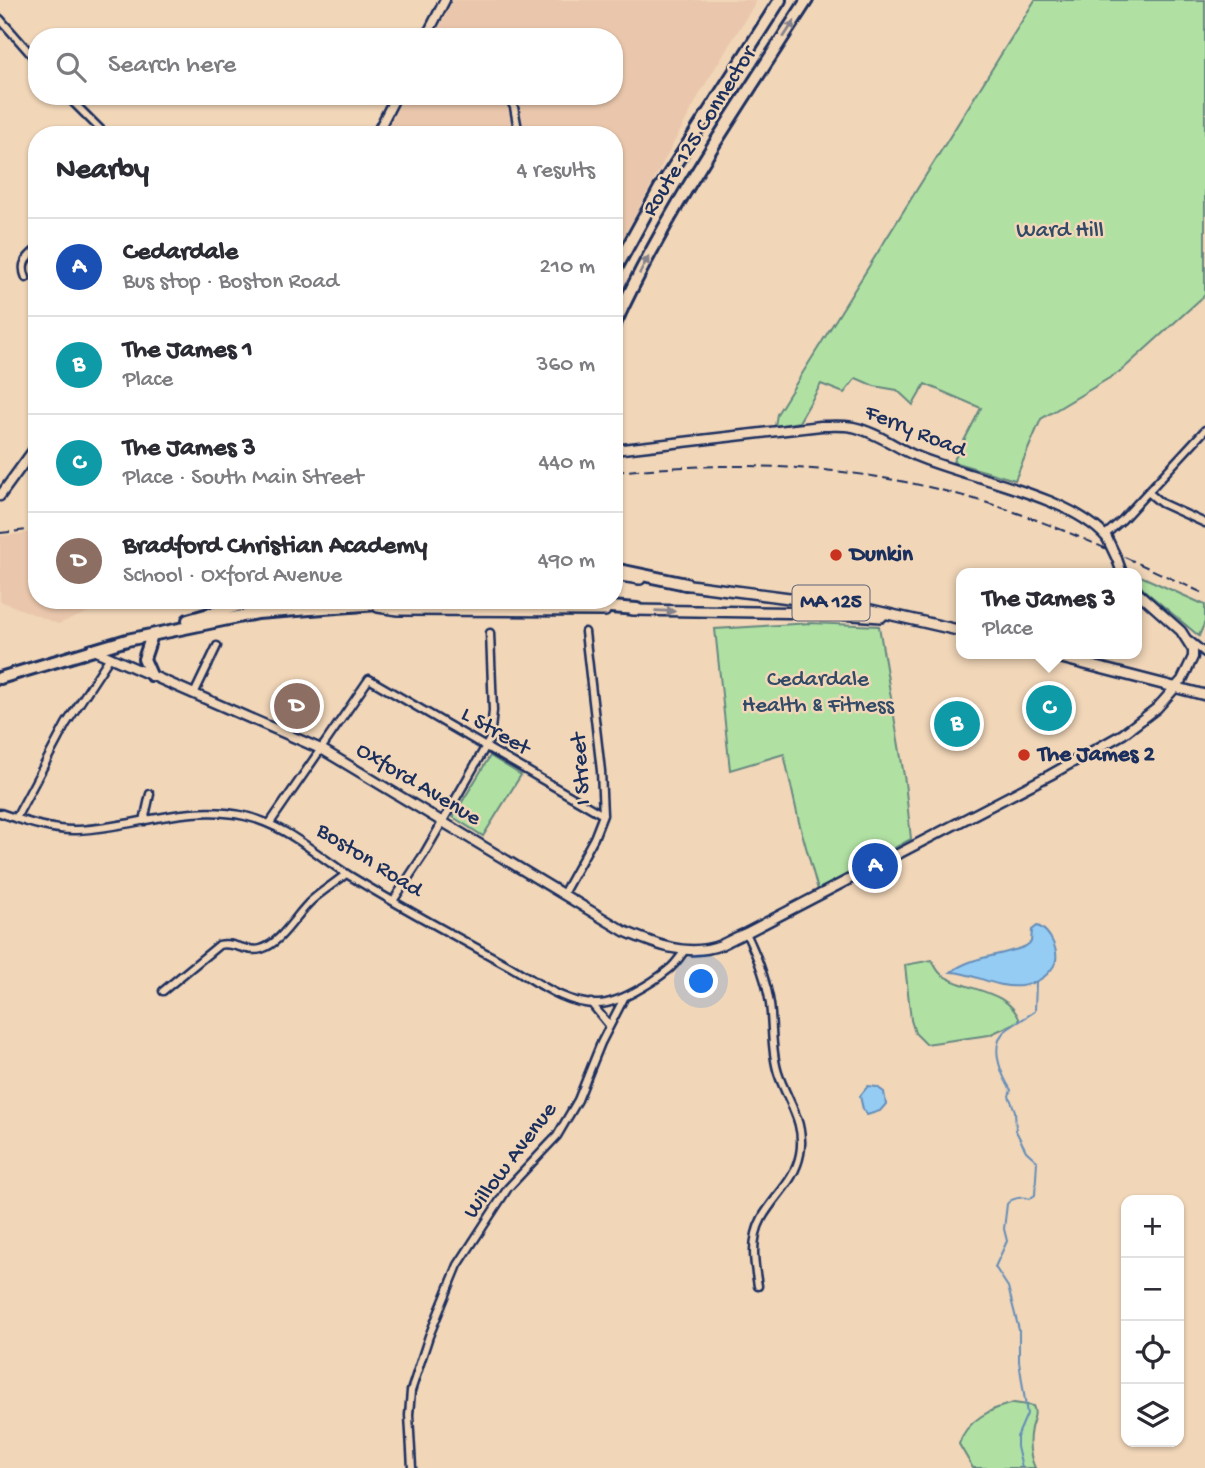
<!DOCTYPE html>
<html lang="en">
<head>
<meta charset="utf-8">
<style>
  :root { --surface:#fff; --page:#f2f2f3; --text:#2b2b33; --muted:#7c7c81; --line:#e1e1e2; --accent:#c8321e }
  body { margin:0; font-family:"Gochi Hand",sans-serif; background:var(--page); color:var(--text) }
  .controls { position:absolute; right:21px; bottom:21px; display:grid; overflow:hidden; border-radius:14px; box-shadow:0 2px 5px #0004 }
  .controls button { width:63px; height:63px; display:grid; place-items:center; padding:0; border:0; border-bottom:2px solid var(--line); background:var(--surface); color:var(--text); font:35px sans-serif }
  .you { position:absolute; left:702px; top:982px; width:24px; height:24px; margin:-18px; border:5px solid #fff; border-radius:50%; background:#1a73e8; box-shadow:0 0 0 10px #1a73e833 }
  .badge { display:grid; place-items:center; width:46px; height:46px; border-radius:50%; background:var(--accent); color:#fff; font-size:23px; font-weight:700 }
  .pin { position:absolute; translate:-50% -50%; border:4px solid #fff; box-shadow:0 2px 7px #0006 }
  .popup { position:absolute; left:956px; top:568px; width:186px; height:91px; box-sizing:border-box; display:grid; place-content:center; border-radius:14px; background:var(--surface); filter:drop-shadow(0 2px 5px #0005); font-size:23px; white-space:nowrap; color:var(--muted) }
  .popup b { font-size:26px; color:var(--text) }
  .popup::after { content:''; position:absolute; left:50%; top:100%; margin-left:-14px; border:14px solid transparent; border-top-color:var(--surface) }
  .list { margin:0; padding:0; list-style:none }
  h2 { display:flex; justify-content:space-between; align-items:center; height:91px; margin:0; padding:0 28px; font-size:30px }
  h2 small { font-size:23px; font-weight:400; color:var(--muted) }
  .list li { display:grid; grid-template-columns:46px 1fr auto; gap:21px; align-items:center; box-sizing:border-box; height:98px; padding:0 28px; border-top:2px solid var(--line) }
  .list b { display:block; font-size:26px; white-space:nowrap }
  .list p { margin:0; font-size:23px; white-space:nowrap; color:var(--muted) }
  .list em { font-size:23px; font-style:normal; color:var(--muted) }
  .icon { flex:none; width:38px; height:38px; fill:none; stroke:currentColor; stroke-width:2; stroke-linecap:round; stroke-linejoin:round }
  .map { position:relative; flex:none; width:1205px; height:1468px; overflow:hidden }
  .search { position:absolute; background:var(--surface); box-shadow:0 2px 5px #0004; left:28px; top:28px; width:595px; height:77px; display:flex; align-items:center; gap:18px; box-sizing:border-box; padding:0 24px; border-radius:28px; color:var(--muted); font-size:26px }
  .panel { position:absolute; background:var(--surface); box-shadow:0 2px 5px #0004; left:28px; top:126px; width:595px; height:483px; border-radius:28px }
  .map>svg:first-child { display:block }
  .built { fill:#eac7ac }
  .green { fill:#b0e1a2; stroke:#668880; stroke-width:2 }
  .water { fill:#95ccf4; stroke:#648db8; stroke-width:2 }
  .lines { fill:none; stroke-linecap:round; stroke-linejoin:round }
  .stream { stroke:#648db8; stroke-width:2 }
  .street-casing { stroke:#1b2f5e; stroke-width:11 }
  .secondary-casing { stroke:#1b2f5e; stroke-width:13 }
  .primary-casing { stroke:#1b2f5e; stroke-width:14 }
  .highway-casing { stroke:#1b2f5e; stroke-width:16 }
  .street { stroke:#f1d6b8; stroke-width:6 }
  .secondary { stroke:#f1d6b8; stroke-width:8 }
  .primary { stroke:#f1d6b8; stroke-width:9 }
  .highway { stroke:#f1d6b8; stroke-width:10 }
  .rail { stroke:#1b2f5e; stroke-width:2; stroke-dasharray:10 5; stroke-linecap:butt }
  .secondary-bridge-casing { stroke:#1b2f5e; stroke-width:13; stroke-linecap:butt }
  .secondary-bridge { stroke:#f1d6b8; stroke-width:8 }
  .oneway { fill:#86828b }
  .poi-dot { fill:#c8321e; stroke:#f1d6b8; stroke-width:2.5 }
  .labels { text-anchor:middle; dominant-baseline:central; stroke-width:5; stroke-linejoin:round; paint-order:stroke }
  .shield { fill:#f1d6b8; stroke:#5b6179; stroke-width:2 }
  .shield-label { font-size:21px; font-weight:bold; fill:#1b2f5e }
  .street-label { font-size:23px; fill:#1b2f5e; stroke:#f1d6b8 }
  .park-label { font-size:23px; fill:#314a68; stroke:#f1d6b8 }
  .poi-label { font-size:23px; font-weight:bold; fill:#1b2f5e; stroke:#f1d6b8; text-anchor:start }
</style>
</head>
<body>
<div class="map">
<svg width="1205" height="1468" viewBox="0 0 1205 1468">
  <rect width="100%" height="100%" fill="#f1d6b8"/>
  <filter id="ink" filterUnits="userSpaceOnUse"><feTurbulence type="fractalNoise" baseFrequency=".0143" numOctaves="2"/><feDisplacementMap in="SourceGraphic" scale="14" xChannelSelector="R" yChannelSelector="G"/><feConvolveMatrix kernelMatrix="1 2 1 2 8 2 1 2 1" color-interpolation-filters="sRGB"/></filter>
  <g filter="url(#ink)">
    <!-- built -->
    <path class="built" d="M453,0H757L703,88L614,255V135H384L404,96H614V37H434Z
      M37,532V600H100L94,610L58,624L0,601V536Z"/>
    <!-- green -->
    <path class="green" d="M1035,0H1205V295L1121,371L1041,419L1015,480L953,462L981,408L925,384L913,405L897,390L874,386L856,378L844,393L821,384L799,422L775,426L777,414Z
      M1136,574L1205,605V622L1199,636L1144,590L1137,582Z
      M811,623L879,626L905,782L911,839L818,890L799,822L784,754L730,770L715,629Z
      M490,756L521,775L483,836L453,817Z
      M932,960C934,964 937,971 941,974C962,991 1009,988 1020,1021L989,1035L926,1044L915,1033L911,1020L905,965Z
      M1014,1403L1033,1406C1037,1414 1033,1420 1031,1428C1028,1443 1029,1455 1035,1468H973L959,1444C966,1421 991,1408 1014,1403Z"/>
    <!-- water -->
    <path class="water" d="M1037,926C1050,929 1062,955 1053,967C1046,978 1033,984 1021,986C996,989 975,973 951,972C974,955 1001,957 1026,946L1031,942L1032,930Z
      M868,1086L877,1087L884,1092L886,1104L880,1111L867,1115L863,1109L860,1096Z"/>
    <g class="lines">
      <!-- stream -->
      <path class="stream" d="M1022,1468L1017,1447V1437L1027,1414L1019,1361V1330L1008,1287L995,1267L1007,1241L1004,1229L1007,1204C1011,1198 1023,1196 1029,1199L1035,1195L1037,1161L1026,1151L1016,1131L1015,1111L1009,1096L1011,1090C1002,1076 990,1049 1003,1033C1008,1027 1026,1018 1035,1011L1036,982"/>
      <defs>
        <path id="street" d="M0,19L37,61
          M67,96L106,135
          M508,96L514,107L519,135
          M26,278C20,264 26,258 37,249
          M1148,492L1161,503L1205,523
          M1105,535L1122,520L1205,430
          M1189,640L1205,653
          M194,694L217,646
          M0,813C24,821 51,831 77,830C133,828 188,803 245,816C288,826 313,853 350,876C402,908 457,937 511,967C537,982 566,1005 598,1004C618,1004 652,983 668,970C675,965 680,957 685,950
          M16,818L66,724L110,657
          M144,821L150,794
          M270,823L369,679L603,815
          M563,894L594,838L603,815L601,771L585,632
          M393,901L424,854L490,739L493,711L490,633
          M746,933C757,956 766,978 770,1004C773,1027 771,1051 778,1073C787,1101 806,1122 800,1154C795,1181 775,1195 762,1218C750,1240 754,1263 758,1286
          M163,991L219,945C233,941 246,953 261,949C282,943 296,914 312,900C322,891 335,883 346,874
          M591,1003L609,1025
          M412,1468L409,1415L411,1391L429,1336L458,1265L508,1188L557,1136L578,1100L601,1043L624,998"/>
        <path id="secondary" d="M426,37L445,0
          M376,135L396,96
          M614,450L821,426C831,426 842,425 853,427C876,432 895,447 916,456C968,478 1072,496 1107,538
          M0,496L37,445
          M1117,559L1122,573
          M91,649L323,750L624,931C654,944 688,958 721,945C729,941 738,936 746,933L1050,775L1123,734L1157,708L1182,680L1193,657V650L1181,631L1136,591"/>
        <path id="primary" d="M614,575L640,579
          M682,584L858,607L962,631
          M378,607L398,610L605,611
          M633,610L825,613L881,617L885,613
          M1046,654L1205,695"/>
        <path id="highway" d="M614,272L660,188L780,0
          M614,326C666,211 739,106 807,0
          M614,569L686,584
          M547,600L557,603L637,609
          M188,620L259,600
          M151,675L144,659L152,635
          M0,678L127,640L257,613L431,600"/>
      </defs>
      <!-- street casing -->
      <use href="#street" class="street-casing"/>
      <!-- secondary casing -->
      <use href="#secondary" class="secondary-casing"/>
      <!-- primary casing -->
      <use href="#primary" class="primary-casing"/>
      <!-- highway casing -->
      <use href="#highway" class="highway-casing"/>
      <!-- street -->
      <use href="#street" class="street"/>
      <!-- secondary -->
      <use href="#secondary" class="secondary"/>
      <!-- primary -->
      <use href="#primary" class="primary"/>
      <!-- highway -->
      <use href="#highway" class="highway"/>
      <!-- rail -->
      <path class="rail" d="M614,472C765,458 896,466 1039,521C1095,542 1150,569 1205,594
        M0,533L37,529"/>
      <defs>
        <path id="secondary-bridge" d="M1107,538L1117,559"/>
      </defs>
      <!-- secondary-bridge casing -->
      <use href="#secondary-bridge" class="secondary-bridge-casing"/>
      <!-- secondary-bridge -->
      <use href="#secondary-bridge" class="secondary-bridge"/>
    </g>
    <!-- one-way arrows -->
    <defs><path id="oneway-solid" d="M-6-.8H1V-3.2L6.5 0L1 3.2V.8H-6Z" transform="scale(1.75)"/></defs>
    <g class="oneway">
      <use href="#oneway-solid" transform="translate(789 29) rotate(-57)"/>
      <use href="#oneway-solid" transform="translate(644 265) rotate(-63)"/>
      <use href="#oneway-solid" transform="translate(665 611) rotate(2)"/>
    </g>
  </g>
  <!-- markers -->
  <g class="poi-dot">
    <circle cx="836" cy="555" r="7"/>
    <circle cx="1024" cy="755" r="7"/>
  </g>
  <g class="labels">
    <!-- shield labels -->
    <rect class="shield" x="792.5" y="585.5" width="77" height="35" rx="5"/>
    <g class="shield-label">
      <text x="831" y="603">MA 125</text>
    </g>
    <!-- street labels -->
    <g class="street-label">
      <text transform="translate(700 132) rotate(-58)">Route 125 Connector</text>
      <text transform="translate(915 432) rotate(22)">Ferry Road</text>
      <text transform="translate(495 732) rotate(30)">L Street</text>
      <text transform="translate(582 769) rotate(-94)">I Street</text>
      <text transform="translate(418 785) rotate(31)">Oxford Avenue</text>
      <text transform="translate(369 861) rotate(32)">Boston Road</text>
      <text transform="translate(511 1161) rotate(-53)">Willow Avenue</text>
    </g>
    <!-- park labels -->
    <g class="park-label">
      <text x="1060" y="231">Ward Hill</text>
      <text x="818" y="680">Cedardale<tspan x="818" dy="26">Health &amp; Fitness</tspan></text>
    </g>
    <!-- poi labels -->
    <g class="poi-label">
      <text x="850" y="555">Dunkin</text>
      <text x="1038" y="755">The James 2</text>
    </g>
  </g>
</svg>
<div class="controls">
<button>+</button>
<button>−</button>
<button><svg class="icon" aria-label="locate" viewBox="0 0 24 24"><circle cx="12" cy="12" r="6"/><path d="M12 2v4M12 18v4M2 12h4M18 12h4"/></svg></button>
<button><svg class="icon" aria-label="layers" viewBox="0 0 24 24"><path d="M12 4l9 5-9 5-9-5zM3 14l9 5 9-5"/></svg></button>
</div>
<div class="you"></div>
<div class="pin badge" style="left:875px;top:866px;background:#1a4fb4">A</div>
<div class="pin badge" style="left:957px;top:724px;background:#0f9aa8">B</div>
<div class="pin badge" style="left:1049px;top:708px;background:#0f9aa8">C</div>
<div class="popup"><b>The James 3</b>Place</div>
<div class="pin badge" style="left:297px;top:706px;background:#8d6e63">D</div>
<div class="search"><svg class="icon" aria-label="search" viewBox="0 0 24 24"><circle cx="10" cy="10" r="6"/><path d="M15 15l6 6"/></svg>Search here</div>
<section class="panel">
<h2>Nearby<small>4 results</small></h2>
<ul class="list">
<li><span class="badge" style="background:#1a4fb4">A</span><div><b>Cedardale</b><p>Bus stop · Boston Road</p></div><em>210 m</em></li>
<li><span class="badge" style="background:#0f9aa8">B</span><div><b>The James 1</b><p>Place</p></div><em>360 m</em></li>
<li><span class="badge" style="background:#0f9aa8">C</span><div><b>The James 3</b><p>Place · South Main Street</p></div><em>440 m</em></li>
<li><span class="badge" style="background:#8d6e63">D</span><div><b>Bradford Christian Academy</b><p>School · Oxford Avenue</p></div><em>490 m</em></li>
</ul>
</section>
</div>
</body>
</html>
